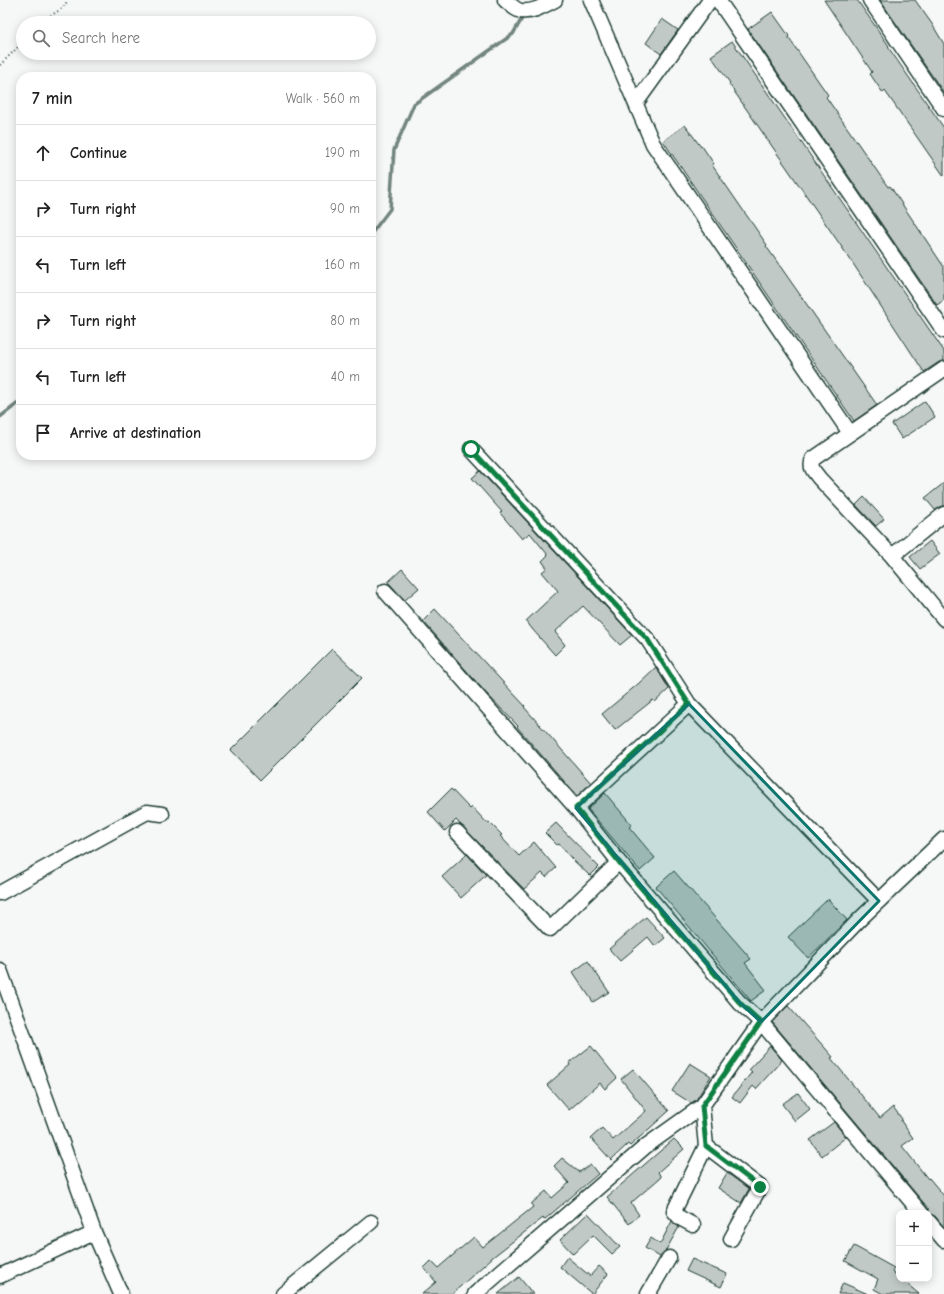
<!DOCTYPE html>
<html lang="en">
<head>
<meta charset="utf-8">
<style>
  :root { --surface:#fff; --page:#f2f2f2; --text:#222; --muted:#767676; --line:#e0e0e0 }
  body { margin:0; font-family:"Comic Neue",sans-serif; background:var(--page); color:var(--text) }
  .controls { position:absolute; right:12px; bottom:12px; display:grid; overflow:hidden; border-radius:8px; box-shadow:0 2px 10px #0003 }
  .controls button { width:36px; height:36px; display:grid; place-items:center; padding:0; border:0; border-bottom:1px solid var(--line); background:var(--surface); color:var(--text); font:20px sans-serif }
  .stop { position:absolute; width:12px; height:12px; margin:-9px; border:3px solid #0b8043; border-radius:50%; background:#fff }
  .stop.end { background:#0b8043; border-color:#fff; box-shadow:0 1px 4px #0008 }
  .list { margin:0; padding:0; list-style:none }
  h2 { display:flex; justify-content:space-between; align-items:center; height:52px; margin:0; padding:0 16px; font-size:17px }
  h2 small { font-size:13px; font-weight:400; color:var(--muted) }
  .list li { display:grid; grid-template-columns:26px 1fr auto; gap:12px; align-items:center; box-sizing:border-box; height:56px; padding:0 16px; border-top:1px solid var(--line) }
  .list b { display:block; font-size:15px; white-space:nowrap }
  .list em { font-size:13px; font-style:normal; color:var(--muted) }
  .icon { flex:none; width:22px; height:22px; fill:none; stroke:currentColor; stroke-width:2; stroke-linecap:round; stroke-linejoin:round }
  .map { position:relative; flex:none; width:944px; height:1294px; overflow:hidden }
  .search { position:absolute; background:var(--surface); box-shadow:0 2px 10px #0003; left:16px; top:16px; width:360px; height:44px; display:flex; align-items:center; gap:10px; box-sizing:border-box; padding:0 14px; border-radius:22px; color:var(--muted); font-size:15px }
  .panel { position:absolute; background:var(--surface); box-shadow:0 2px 10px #0003; left:16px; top:72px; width:360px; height:388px; border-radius:16px }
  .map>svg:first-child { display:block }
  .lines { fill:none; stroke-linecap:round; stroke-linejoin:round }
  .stream { stroke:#72857f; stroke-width:3.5 }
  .building { fill:#c0c9c6; stroke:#1f3d34 }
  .minor-casing { stroke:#1f3d34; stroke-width:17 }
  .path { stroke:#1f3d34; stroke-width:2; stroke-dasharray:1 3; stroke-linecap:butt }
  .minor { stroke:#fff; stroke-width:14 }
  .route { stroke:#0b8043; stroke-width:5 }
  .marked { fill:#0f766e; fill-opacity:0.2; stroke:#0f766e; stroke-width:3; stroke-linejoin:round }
</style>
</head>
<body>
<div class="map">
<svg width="944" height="1294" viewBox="0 0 944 1294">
  <rect width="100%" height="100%" fill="#f6f7f7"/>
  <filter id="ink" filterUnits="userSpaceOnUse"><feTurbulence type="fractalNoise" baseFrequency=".025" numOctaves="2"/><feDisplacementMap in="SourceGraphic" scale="8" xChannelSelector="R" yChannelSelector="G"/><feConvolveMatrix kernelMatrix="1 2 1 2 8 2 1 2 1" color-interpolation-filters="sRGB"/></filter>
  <g filter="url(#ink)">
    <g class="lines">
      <!-- stream -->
      <path class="stream" d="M371,234L390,209L394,150L414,104L513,34L524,15
        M0,417L21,401"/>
    </g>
    <!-- building -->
    <path class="building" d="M824,0H857L889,46L888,47L944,128V176L885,91L883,93L870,74L872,72Z
      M880,0H915L932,24L944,44V93Z
      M772,12L789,36L788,37L828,95L826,97L888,187L890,186L944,267V300L937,305L748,29Z
      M662,19L678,30L661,54L646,43Z
      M732,41L944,351V361L939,362L924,372L850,259L729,84L730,83L711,56Z
      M685,125L701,147L702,146L714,164L712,165L767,245L766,246L877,405L854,421L663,141Z
      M925,401L935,417L902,439L892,424Z
      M480,471L632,635L620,645L583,606L555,632L565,645L555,655L533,630L526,621L558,591L542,572L547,568L542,561L548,555L530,533L522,539L500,513L502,512L472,478Z
      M944,483V506L935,510L925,498Z
      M864,497L884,519L876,526L856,505Z
      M930,541L940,554L920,569L910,557Z
      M402,569L419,588L405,600L388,582Z
      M435,609L525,706L524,707L591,783L577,796L517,727L518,726L486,693L423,621Z
      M332,649L362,678L260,780L231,750Z
      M656,667L669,689L655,702L653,700L615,730L602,714L638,684Z
      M451,789L470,809L472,807L487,823L489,822L502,835L500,836L519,856L534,842L556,868L546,877L542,873L524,889L456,820L445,831L428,812Z
      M605,793L632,825L629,827L655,858L640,871L588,809Z
      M556,823L599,867L590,876L571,858L559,844L557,845L545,833Z
      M467,854L486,875L461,898L442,877Z
      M674,871L751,959L745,963L766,990L751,1001L656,887Z
      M828,899L847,920L808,958L788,937Z
      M646,917L665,938L655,946L648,937L620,961L609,949Z
      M588,961L609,992L593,1002L573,972Z
      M788,1006L833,1057L831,1058L880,1118L893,1107L902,1119L901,1121L913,1138L902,1146L928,1179L929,1178L944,1196V1227L935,1216L929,1214L928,1208L772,1022Z
      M591,1046L617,1078L605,1089L600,1083L569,1110L547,1085L570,1065L569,1063Z
      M770,1046L782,1060L756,1089L753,1086L740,1103L732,1097L752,1072L749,1069Z
      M690,1063L711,1076L696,1100L691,1103L672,1091Z
      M633,1069L669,1111L630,1146L628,1144L611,1160L591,1138L602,1128L613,1140L646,1111L621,1079Z
      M798,1093L810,1109L795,1121L782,1104Z
      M834,1122L846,1137L822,1156L810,1140Z
      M674,1139L684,1149L658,1172L661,1177L631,1203L639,1215L629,1224L607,1197Z
      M562,1158L579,1172L591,1165L598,1174L544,1220L543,1218L494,1256L452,1294H422L436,1282L424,1268L431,1261L438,1268L474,1237L483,1247L533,1207L531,1204L546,1191L552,1198L569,1183L554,1166Z
      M727,1173L749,1189L741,1203L718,1188Z
      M588,1213L620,1247L612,1254L593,1235L573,1254L560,1240Z
      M672,1221L679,1227L666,1250L660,1257L645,1248L651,1238L660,1244Z
      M854,1246L894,1268L892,1272L899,1279H901L919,1294H883L874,1289L878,1279L845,1261Z
      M567,1257L590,1276L599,1266L608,1274L592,1294L560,1267Z
      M692,1259L727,1274L721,1287L686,1271Z
      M519,1277L533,1294H498Z
      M843,1283L868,1294H838Z"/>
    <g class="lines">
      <defs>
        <path id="minor" d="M505,0C510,4 515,10 521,11C533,13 545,5 555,0
          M591,0L653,144L850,433
          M718,0L944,331
          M870,0L944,109
          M636,103L710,0
          M944,369L813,459C809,468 814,471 819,478L892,556L944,619
          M471,449L648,640L689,704L879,901
          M892,556L944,514
          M385,591L576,808L619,862L740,1003L761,1022L921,1213
          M576,808L689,704
          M457,832L550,929L619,862
          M0,893L147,812L162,814
          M0,970L94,1232L121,1294
          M706,1146L760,1187L731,1239
          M929,1222L944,1240
          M693,1225L680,1218L674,1211L706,1146L702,1106
          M0,1276L94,1232
          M283,1294L371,1222
          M475,1294L646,1146L702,1106L761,1022L860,919L944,839
          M648,1294L669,1258"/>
      </defs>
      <!-- minor casing -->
      <use href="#minor" class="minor-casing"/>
      <!-- path -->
      <path class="path" d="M41,23C49,14 60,14 68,0
        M0,65L23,42"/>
      <!-- minor -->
      <use href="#minor" class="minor"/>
    </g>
  </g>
  <g class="lines" filter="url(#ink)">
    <!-- route -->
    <path class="route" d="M471,449L648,640L689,704L576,808L619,862L740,1003L761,1022L702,1106L706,1146L760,1187"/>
  </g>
  <!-- marked area -->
  <path class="marked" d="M689,704L879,901L761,1022L740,1003L576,808Z"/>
</svg>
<div class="controls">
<button>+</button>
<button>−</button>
</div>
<div class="stop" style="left:471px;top:449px"></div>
<div class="stop end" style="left:760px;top:1187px"></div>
<div class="search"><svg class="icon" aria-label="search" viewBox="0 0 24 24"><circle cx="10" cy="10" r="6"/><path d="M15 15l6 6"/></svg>Search here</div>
<section class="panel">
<h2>7 min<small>Walk · 560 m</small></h2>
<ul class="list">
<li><svg class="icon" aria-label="ahead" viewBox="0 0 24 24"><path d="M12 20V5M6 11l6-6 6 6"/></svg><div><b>Continue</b></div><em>190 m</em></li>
<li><svg class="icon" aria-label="right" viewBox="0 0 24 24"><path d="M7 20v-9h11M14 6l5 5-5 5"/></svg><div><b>Turn right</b></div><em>90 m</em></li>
<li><svg class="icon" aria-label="left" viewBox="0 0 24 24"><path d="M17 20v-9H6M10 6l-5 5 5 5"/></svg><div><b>Turn left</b></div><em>160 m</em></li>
<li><svg class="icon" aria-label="right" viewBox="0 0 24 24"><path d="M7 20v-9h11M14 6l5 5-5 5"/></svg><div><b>Turn right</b></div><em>80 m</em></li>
<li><svg class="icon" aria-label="left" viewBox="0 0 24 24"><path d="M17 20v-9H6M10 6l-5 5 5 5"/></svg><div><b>Turn left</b></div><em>40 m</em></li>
<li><svg class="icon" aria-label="arrive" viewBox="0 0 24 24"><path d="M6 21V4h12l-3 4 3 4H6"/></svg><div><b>Arrive at destination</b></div></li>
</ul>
</section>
</div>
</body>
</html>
